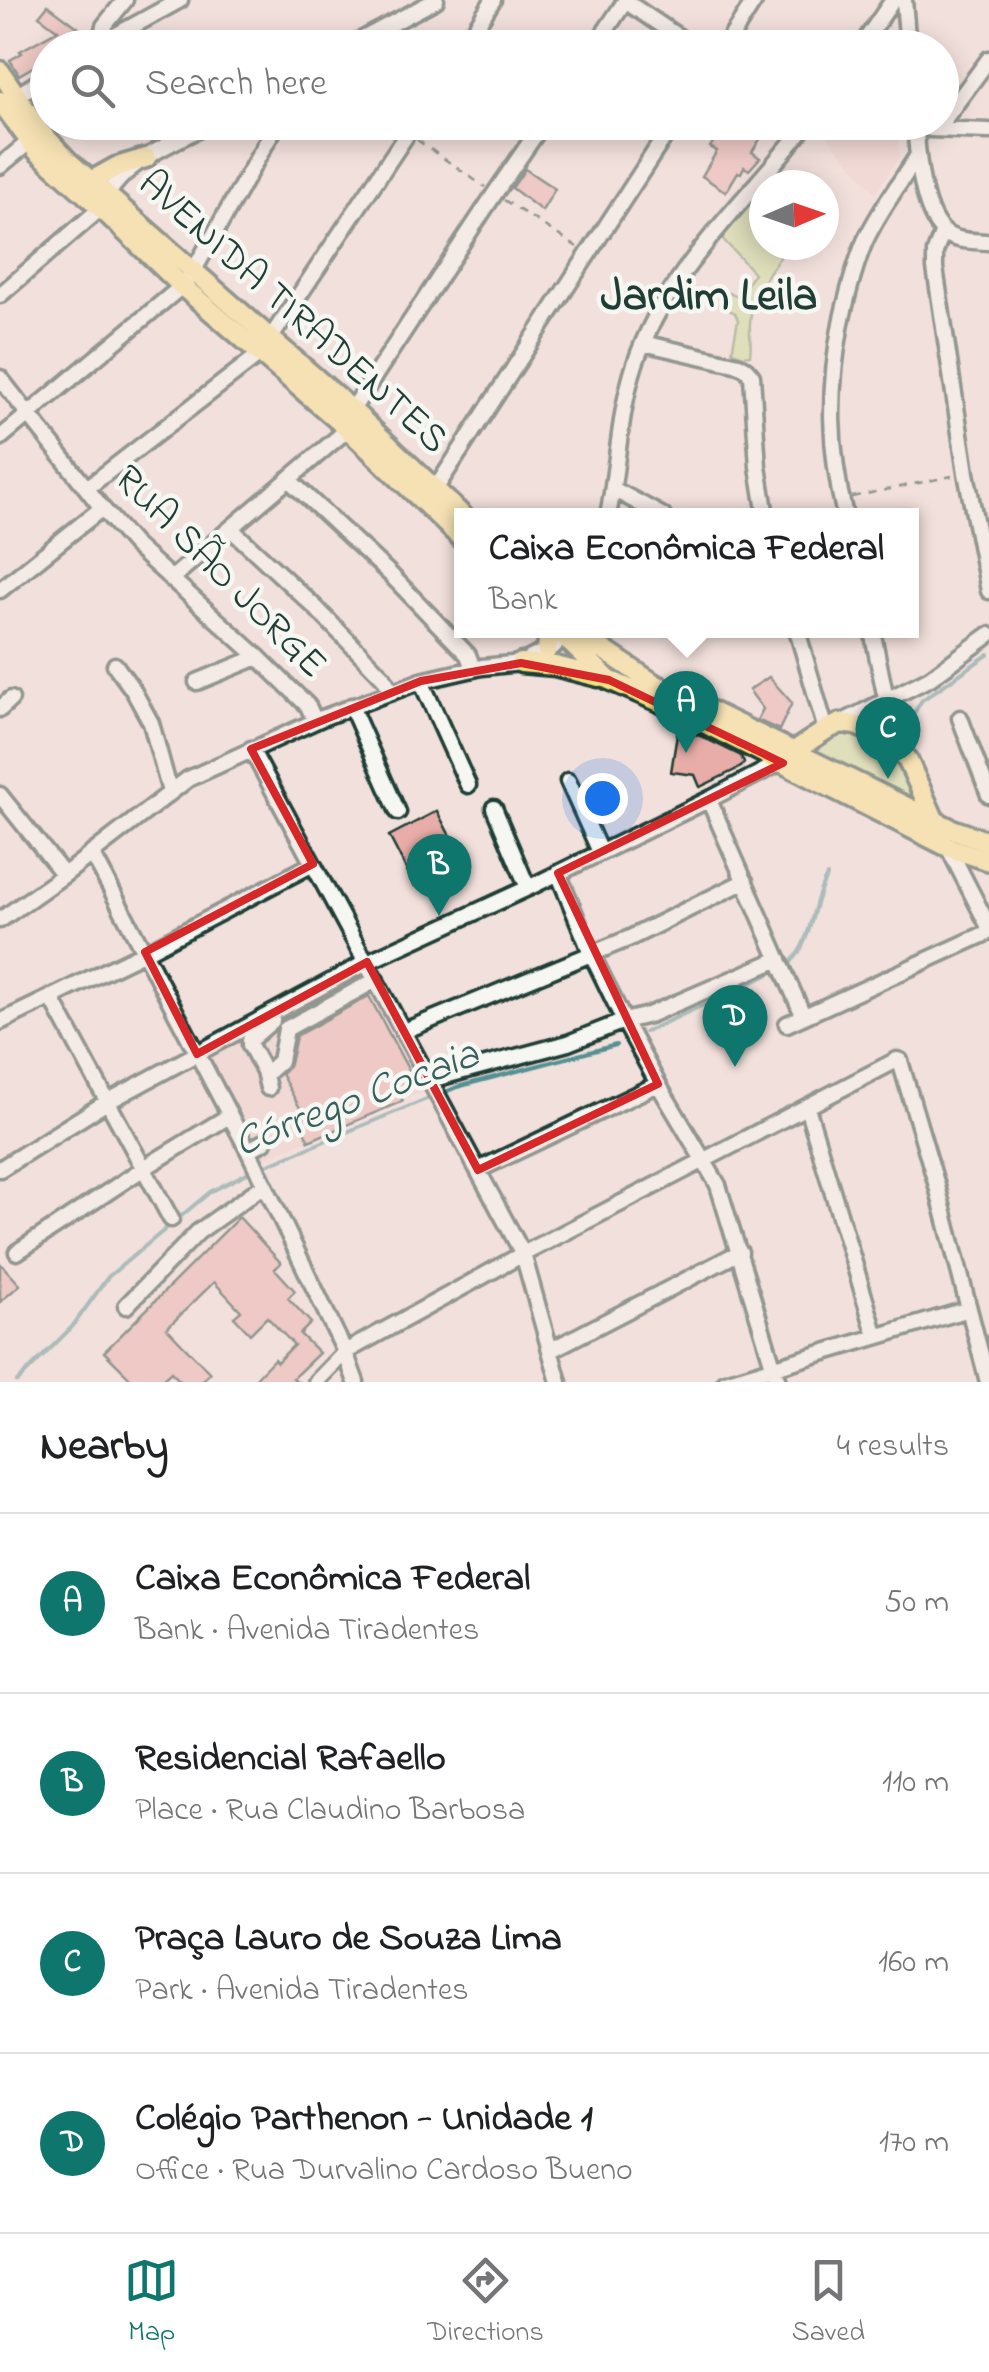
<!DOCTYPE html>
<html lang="en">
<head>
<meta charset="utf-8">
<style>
  :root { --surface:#fff; --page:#f6f6f6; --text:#202124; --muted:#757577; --line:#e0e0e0; --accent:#0f766e }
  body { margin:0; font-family:"Indie Flower",sans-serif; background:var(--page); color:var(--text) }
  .compass { position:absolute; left:749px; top:170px; width:90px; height:90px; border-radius:50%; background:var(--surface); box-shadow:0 5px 25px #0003; rotate:88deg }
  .you { position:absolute; left:602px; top:798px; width:35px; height:35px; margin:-25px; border:8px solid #fff; border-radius:50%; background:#1a73e8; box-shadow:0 0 0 15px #1a73e833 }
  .badge { display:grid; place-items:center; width:65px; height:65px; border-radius:50%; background:var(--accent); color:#fff; font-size:32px; font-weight:700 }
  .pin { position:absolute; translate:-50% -82px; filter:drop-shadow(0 2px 5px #0008) }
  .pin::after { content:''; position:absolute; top:52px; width:35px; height:30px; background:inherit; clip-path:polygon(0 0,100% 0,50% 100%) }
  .popup { position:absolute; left:454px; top:508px; width:465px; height:130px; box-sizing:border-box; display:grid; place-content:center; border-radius:0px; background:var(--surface); filter:drop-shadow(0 2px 8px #0005); font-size:32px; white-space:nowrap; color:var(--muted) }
  .popup b { font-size:38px; color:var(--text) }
  .popup::after { content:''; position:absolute; left:50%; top:100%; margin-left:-20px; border:20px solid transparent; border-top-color:var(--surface) }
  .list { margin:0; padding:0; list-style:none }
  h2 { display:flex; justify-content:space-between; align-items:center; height:130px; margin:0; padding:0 40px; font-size:42px }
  h2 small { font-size:32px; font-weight:400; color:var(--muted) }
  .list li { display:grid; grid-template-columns:65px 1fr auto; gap:30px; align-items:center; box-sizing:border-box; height:180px; padding:0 40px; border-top:2px solid var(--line) }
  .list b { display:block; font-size:38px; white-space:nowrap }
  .list p { margin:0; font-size:32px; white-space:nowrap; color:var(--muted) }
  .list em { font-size:32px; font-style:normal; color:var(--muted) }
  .icon { flex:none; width:55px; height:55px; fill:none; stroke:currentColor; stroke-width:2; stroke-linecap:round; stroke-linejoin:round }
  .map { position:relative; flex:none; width:989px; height:1382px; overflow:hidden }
  .search { position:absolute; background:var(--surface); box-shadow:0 5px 25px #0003; left:30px; right:30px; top:30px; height:110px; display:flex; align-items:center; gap:25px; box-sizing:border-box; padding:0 35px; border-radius:55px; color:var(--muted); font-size:38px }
  .sheet { height:850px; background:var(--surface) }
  nav { display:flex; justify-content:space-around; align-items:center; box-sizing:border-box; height:140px; border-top:2px solid var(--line); background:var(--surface); font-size:28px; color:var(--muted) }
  nav a { display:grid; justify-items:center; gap:5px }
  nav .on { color:var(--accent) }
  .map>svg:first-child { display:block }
  .built { fill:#efd1cc }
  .green { fill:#c7de94; stroke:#738e64; stroke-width:2.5 }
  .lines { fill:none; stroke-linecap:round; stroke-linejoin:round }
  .stream { stroke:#549093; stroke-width:4 }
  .building { fill:#e8ada8; stroke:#1f3d34; stroke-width:2.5 }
  .minor-casing { stroke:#1f3d34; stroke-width:21 }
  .major-casing { stroke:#1f3d34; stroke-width:25 }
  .path { stroke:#1f3d34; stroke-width:2.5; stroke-dasharray:8 8; stroke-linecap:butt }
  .minor { stroke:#f6f6f2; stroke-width:14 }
  .major { stroke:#f8e281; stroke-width:18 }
  .marked { fill:none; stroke:#d62828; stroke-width:8; stroke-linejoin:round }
  .labels { text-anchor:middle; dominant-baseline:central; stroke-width:9; stroke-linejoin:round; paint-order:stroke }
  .street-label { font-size:40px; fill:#1f3d34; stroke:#f6f6f2 }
  .water-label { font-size:42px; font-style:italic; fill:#35605c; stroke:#f6f6f2 }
  .quarter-label { font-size:45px; font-weight:bold; fill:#1f3d34; stroke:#f6f6f2 }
</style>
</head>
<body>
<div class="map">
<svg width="989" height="1382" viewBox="0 0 989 1382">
  <rect width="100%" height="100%" fill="#f2e0dc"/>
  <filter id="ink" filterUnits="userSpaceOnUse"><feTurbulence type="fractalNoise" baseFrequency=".01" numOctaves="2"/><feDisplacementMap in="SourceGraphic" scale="20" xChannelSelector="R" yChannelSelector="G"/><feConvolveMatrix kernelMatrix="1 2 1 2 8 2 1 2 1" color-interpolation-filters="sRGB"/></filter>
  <g filter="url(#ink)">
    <!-- built -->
    <path class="built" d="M818,122L897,123L900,155L876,193L817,125Z
      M355,975L361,976L424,1091L258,1161L206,1060L207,1056Z"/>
    <!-- green -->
    <path class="green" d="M760,190L764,194V245H789C772,268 751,293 750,323C749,334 752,344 750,355L744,356L732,352L738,320L735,313L719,305L727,292L738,297L754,273L720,236Z
      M843,733C851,735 860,735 867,739C887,751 916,778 916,802L815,751L826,741Z"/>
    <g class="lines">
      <!-- stream -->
      <path class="stream" d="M908,723L922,700L989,654
        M791,962C814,938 811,903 827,876
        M645,1032L770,974
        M443,1093L457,1087L616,1045
        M262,1167L434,1096
        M17,1382L72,1327L108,1277L210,1192L253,1170"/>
    </g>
    <!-- building -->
    <path class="building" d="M48,5L79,28L71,39L74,42L64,48H48V58L19,75L10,60L22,53L20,51L58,30L39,16Z
      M736,122L762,136L752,152L760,158L749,170L744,167L741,173L738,172L726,192L702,176L717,151L710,147L720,132L727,137Z
      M525,169L555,189L542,211L512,188Z
      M769,677L792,703L779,730L757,720L763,709L749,690Z
      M678,728L700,736L741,756L744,763L741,767L700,787L695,775L671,772Z
      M437,811L463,861L415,886L389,836Z
      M369,996L416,1084L398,1094L403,1101L309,1141L299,1121L305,1117L281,1074L290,1064L296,1036Z
      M239,1217L281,1263L275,1269L295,1291L288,1298L311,1323L300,1334L319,1353L293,1378L298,1382H252L274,1359L277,1362L294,1345L267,1317L250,1334L234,1317L241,1311L214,1282L167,1328L210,1373L201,1382H181L171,1372L160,1382H134L104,1352Z
      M0,1263L20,1285L0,1302Z"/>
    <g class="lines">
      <defs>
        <path id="minor" d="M904,0L908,48
          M625,1L695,48
          M99,44L104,26L125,0
          M93,48L180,0
          M346,48L436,0
          M463,48L493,0
          M594,48L626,0
          M724,48L755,0
          M860,48L893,0
          M10,100L48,76
          M915,122C917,150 921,211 943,231C954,242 974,241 989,242
          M930,129L989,131
          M937,129L989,59
          M0,166L29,142
          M943,231L935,252V268L966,473L989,591
          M0,295L101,208C118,162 172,144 213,122
          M270,339L415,122
          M643,343L739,365L746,369L752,376L758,467L766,516
          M0,378L102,508L134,545L258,657L308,706L315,721
          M352,410L495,193L544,122
          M0,438L182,286L194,270L278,122
          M288,479L390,574L468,655L473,668
          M87,488L260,354
          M436,488L674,122
          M613,489L663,516
          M608,516C618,466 619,412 635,364C667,268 748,201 808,122
          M845,516C829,448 828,391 841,323C847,296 854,267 865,241C879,211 900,183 918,155
          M231,529L316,608L383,677L392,692
          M172,578L348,429
          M0,590L102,508
          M797,630L826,730
          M872,630L886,699
          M115,665L133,690L151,723L170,792
          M421,681L468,785
          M197,682L258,657
          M351,706L398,812
          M0,709L11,699
          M960,718L989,795
          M841,723L930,678L989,635
          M251,749L523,1254L559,1382
          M568,781L600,852
          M0,795L64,875
          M709,800L803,1015
          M494,808L528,888
          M948,847L989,927
          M92,853L248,1150L345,1352L356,1382
          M558,873L591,953L624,1021L658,1084L718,1185L778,1382
          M0,920L64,875L188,779L322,718L421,681L482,667L521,663L553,647L571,630
          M51,997L171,1219
          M0,1022L145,952L313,864
          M787,1024L989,932
          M404,1031L630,938L745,881
          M264,1071H269L280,1061L286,1029L376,980
          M430,1080L568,1043L624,1021L649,1015L779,959
          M268,1088L264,1071L250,1045V1040L272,1021V1013
          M807,1107L876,1336
          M248,1150L264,1142
          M0,1169L107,1102L367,962L528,888L712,798L787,759
          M478,1170L658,1084
          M17,1252L144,1168L229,1116
          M126,1306L198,1232L264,1185
          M551,1350L740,1252
          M316,1382L345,1352L523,1254L897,1060L900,1061L937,1186L988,1382
          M725,1382L969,1309"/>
        <path id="major" d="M0,71L40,131L68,161L352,410L463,516
          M0,101L37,151L101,208L182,286L348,429L461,538
          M91,181L116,167L146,158
          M557,630L609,680L678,710L948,847L989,861
          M582,630L601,648L653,683L952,829L989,842
          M547,650L549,630
          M521,663L555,666L599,677
          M794,751L826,730L841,723L855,725L870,731L901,752L908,761L935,821"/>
      </defs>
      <!-- minor casing -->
      <use href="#minor" class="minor-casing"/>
      <!-- major casing -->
      <use href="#major" class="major-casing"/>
      <!-- path -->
      <path class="path" d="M417,140L485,187
        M504,200L577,247
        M852,497L952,476"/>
      <!-- minor -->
      <use href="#minor" class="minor"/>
      <!-- major -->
      <use href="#major" class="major"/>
    </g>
  </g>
  <!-- marked area -->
  <path d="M0 0H989V1382H0ZM521,663L609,680L783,763L558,873L658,1084L478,1170L367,962L197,1054L145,952L313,864L251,749L421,681Z" fill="#f2e0dc" fill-opacity=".55" fill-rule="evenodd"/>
  <path class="marked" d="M521,663L609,680L783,763L558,873L658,1084L478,1170L367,962L197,1054L145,952L313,864L251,749L421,681Z"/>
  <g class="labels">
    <!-- street labels -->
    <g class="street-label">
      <text transform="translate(292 313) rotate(42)">AVENIDA TIRADENTES</text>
      <text transform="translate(219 573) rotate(45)">RUA SÃO JORGE</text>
    </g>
    <!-- water labels -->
    <g class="water-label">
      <text transform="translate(357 1100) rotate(-21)">Córrego Cocaia</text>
    </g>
    <!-- quarter labels -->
    <g class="quarter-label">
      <text x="709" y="298">Jardim Leila</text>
    </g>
  </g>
</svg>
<svg class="compass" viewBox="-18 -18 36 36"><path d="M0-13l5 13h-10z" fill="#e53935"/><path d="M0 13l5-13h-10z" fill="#757577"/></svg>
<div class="you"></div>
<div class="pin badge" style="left:686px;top:753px">A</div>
<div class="popup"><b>Caixa Econômica Federal</b>Bank</div>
<div class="pin badge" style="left:439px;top:916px">B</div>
<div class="pin badge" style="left:888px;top:779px">C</div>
<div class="pin badge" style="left:735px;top:1067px">D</div>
<div class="search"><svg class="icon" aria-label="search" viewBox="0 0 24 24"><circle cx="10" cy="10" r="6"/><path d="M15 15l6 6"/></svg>Search here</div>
</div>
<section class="sheet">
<h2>Nearby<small>4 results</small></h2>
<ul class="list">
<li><span class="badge">A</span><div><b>Caixa Econômica Federal</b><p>Bank · Avenida Tiradentes</p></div><em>50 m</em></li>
<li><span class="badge">B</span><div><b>Residencial Rafaello</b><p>Place · Rua Claudino Barbosa</p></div><em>110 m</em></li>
<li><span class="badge">C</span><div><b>Praça Lauro de Souza Lima</b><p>Park · Avenida Tiradentes</p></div><em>160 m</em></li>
<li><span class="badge">D</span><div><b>Colégio Parthenon - Unidade 1</b><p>Office · Rua Durvalino Cardoso Bueno</p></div><em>170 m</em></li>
</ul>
</section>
<nav>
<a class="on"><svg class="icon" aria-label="map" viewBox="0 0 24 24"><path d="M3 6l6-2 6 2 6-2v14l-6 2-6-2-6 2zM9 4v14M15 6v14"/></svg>Map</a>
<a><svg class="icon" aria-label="directions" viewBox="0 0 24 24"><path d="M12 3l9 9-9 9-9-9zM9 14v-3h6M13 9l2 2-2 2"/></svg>Directions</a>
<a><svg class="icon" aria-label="saved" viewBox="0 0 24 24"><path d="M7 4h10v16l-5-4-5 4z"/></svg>Saved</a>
</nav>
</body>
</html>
